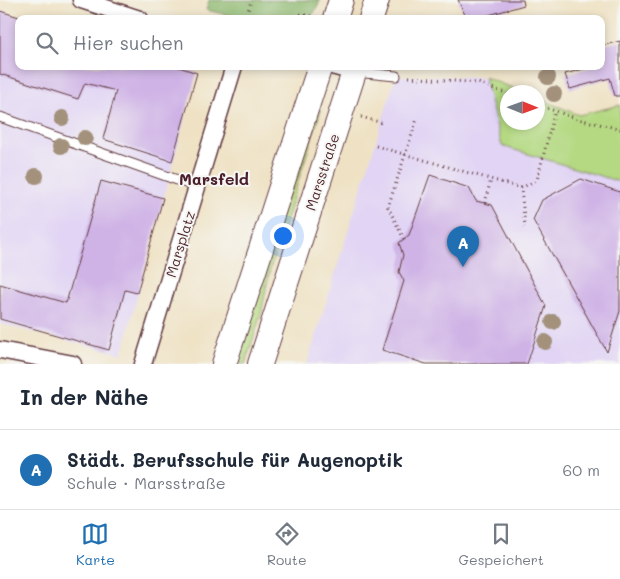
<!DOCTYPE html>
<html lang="de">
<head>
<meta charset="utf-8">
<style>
  :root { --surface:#fff; --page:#f6f6f7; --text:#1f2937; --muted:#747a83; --line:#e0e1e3; --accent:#1f6fb2 }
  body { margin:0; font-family:Mali,sans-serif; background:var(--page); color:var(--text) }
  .compass { position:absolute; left:500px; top:85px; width:45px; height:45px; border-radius:50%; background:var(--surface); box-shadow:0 2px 8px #0003; rotate:91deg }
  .you { position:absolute; left:282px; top:235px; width:18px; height:18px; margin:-12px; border:4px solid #fff; border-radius:50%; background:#1a73e8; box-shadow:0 0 0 8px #1a73e833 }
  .badge { display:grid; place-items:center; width:32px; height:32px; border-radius:50%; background:var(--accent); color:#fff; font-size:16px; font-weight:700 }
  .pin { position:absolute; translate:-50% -41px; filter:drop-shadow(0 1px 2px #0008) }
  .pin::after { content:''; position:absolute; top:26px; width:18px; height:15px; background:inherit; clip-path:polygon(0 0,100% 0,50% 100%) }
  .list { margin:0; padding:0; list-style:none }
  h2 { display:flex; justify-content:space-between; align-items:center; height:65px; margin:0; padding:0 20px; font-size:21px }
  h2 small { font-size:16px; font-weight:400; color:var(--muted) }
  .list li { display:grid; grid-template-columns:32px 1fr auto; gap:15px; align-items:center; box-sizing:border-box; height:80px; padding:0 20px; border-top:1px solid var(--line) }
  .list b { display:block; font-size:19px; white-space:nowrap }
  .list p { margin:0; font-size:16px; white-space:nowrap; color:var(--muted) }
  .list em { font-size:16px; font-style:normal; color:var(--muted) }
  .icon { flex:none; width:28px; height:28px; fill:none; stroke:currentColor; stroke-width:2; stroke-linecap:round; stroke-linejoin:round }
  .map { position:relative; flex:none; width:620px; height:364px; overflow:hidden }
  .search { position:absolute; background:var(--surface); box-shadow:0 2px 8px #0003; left:15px; right:15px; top:15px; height:55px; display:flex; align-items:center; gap:12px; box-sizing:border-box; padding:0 18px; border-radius:10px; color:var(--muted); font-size:19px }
  .sheet { height:145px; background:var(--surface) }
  nav { display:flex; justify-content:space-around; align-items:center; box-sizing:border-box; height:70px; border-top:1px solid var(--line); background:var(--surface); font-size:14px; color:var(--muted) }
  nav a { display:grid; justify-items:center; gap:2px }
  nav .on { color:var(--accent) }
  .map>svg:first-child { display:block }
  .built { fill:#e1d4f4 }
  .green { fill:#b4d982; stroke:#7f7c56 }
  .forest { fill:#8fb970; stroke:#6c6c4e }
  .building { fill:#cfb3e6 }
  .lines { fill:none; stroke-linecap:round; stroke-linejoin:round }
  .lane-casing { stroke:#633c42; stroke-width:11 }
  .street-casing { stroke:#633c42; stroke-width:19 }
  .secondary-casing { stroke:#633c42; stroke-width:26 }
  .path { stroke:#633c42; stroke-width:3; stroke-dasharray:1 4; stroke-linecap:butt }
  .lane { stroke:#fff; stroke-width:9 }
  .street { stroke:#fff; stroke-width:16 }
  .secondary { stroke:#fff; stroke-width:24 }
  .tree { fill:#a3917c }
  .labels { text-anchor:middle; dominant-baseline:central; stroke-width:4; stroke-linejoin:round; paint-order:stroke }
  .street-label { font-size:14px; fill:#4a1f2b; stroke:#f6f6f2 }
  .quarter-label { font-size:16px; font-weight:bold; fill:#4a1f2b; stroke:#f6f6f2 }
</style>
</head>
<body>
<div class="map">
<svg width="620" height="364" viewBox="0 0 620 364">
  <rect width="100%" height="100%" fill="#f6f6f2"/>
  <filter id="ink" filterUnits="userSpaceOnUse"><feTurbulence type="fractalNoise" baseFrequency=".02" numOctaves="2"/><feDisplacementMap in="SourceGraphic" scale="10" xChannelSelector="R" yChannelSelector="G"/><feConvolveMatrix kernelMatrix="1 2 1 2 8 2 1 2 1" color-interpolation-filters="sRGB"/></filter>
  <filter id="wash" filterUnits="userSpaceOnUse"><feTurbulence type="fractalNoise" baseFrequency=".0096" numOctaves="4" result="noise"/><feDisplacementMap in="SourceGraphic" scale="20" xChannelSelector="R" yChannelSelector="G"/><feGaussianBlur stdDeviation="1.12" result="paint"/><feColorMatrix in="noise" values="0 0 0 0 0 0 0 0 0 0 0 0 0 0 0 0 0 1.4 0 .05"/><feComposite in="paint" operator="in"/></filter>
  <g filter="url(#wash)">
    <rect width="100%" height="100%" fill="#efe2c4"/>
    <!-- built -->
    <path class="built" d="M0,11L24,19H19V66H176L197,73L122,354L0,324Z
      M396,76L484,77L502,146L620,182V364H307Z"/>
    <!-- green -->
    <path class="green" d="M484,77L523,92H508V122H538V98L579,115L620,105V182L502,146Z
      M315,110H321L270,269L261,314L245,364H233Z"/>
    <!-- forest -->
    <path class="forest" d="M209,0H320L318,6L310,19H245L206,10Z"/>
    <g id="blocks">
      <!-- building -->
      <path class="building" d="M458,0H523L524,5L475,19H467Z
        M0,11L19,17V66H176L197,73L172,161L103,139L116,91L85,83L78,99L0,74Z
        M620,41V96H615L610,78L570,89L565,74L595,66H601V64L606,63L601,46Z
        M430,175L469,188L476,201L492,205L546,306L527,364H426L382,350L404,281L399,272L403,255L399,243L409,235Z
        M581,179L620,192V311L607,352L533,220L542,200Z
        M101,181L163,198L137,293L125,290L109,350L0,319V284L66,303Z"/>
    </g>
  </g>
  <g filter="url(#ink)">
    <use href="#blocks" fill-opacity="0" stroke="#633c42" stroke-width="1"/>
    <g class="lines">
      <defs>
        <path id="lane" d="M355,72L396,76
          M0,117L197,187"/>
        <path id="street" d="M81,0L140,19
          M332,66L354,72
          M0,350L73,364
          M143,364L234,66"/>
        <path id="secondary" d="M335,19L341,0
          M371,19L377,0
          M224,364L320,66
          M260,364L356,66"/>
      </defs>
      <!-- lane casing -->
      <use href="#lane" class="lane-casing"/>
      <!-- street casing -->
      <use href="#street" class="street-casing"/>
      <!-- secondary casing -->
      <use href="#secondary" class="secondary-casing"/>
      <!-- path -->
      <path class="path" d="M300,14L315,17
        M246,19L251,0
        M409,77L478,83L508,94
        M538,105L578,119L620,129
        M361,117L383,123
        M376,146L521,188L525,227
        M521,188L537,180L555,111
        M485,203L491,179
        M404,239L388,207L417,119"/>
      <!-- lane -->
      <use href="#lane" class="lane"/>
      <!-- street -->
      <use href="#street" class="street"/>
      <!-- secondary -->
      <use href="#secondary" class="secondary"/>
    </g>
    <!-- trees -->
    <g class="tree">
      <circle cx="548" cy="77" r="8"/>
      <circle cx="554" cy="94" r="8"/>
      <circle cx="62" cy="118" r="8"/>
      <circle cx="85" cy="138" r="8"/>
      <circle cx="61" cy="146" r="8"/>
      <circle cx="36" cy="176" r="8"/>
      <circle cx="553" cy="322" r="8"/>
      <circle cx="545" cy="342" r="8"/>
    </g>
  </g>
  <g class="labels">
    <!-- street labels -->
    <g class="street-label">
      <text transform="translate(322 172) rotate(-72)">Marsstraße</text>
      <text transform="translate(180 244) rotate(-73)">Marsplatz</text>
    </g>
    <!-- quarter labels -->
    <g class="quarter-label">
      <text x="214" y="178">Marsfeld</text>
    </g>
  </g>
</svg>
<svg class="compass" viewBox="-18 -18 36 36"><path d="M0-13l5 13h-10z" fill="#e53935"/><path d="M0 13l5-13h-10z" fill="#747a83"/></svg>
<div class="you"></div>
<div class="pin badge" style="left:463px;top:267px">A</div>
<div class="search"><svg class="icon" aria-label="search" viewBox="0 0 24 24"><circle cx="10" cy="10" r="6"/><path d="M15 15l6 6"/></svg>Hier suchen</div>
</div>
<section class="sheet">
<h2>In der Nähe<small></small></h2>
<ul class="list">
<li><span class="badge">A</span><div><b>Städt. Berufsschule für Augenoptik</b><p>Schule · Marsstraße</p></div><em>60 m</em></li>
</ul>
</section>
<nav>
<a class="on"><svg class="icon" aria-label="map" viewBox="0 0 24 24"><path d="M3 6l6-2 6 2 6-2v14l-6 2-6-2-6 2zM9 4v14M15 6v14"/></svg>Karte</a>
<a><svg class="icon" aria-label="directions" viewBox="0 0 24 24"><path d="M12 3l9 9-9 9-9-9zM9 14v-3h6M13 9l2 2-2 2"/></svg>Route</a>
<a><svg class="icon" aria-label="saved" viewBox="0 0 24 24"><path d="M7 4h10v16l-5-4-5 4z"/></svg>Gespeichert</a>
</nav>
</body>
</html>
